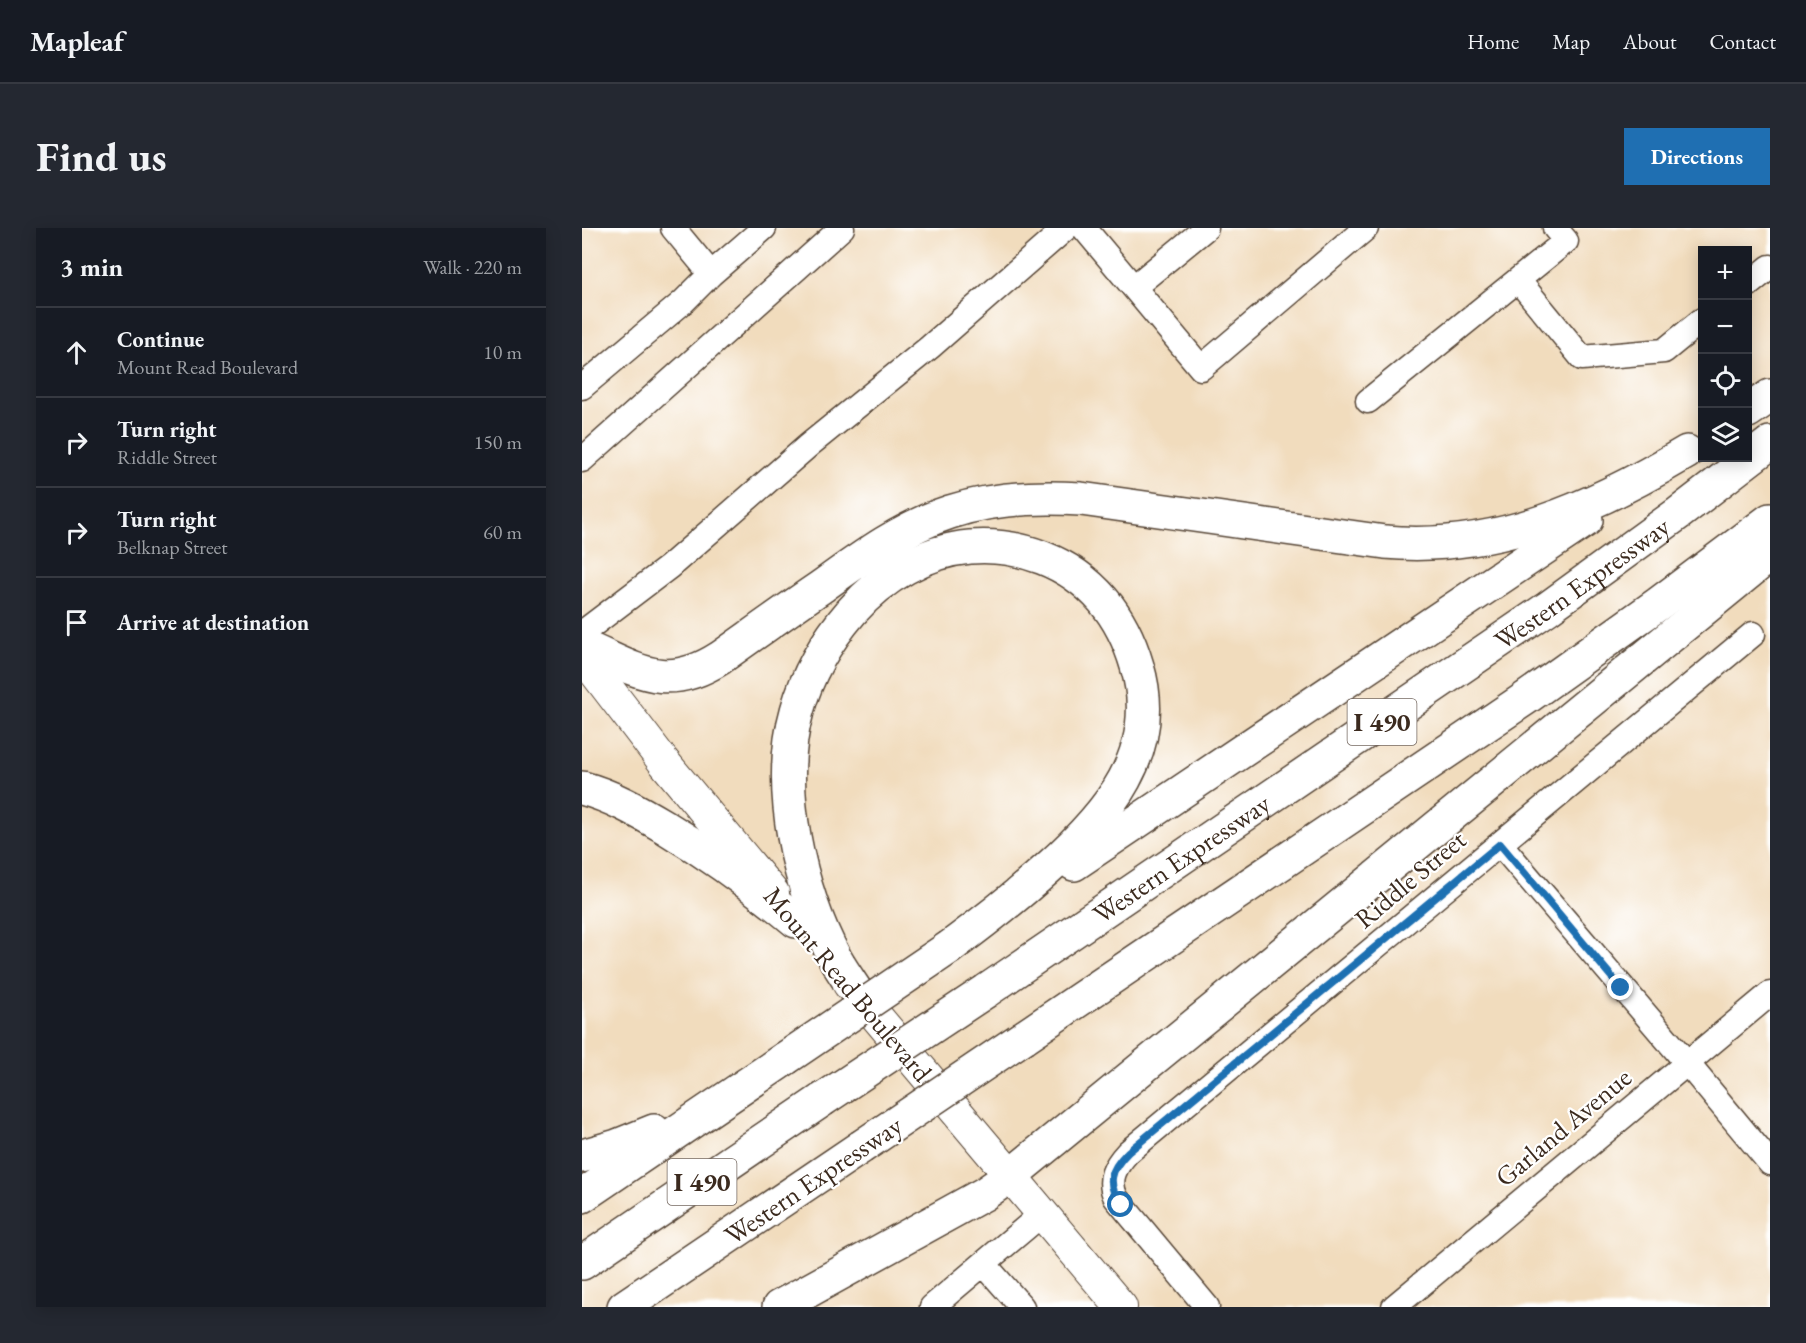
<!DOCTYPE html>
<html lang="en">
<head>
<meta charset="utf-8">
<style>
  :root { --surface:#171b24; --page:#242831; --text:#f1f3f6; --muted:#9ea1a6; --line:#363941; --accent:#1f6fb2 }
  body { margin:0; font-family:"EB Garamond",serif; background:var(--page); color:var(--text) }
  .controls { position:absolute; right:18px; top:18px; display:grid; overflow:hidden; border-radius:0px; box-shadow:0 3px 15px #0003 }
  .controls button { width:54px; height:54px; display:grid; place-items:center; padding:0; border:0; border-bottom:2px solid var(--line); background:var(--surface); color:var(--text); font:30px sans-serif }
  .stop { position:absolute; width:18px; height:18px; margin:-14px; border:4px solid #1f6fb2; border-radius:50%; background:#fff }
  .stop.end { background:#1f6fb2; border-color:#fff; box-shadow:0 2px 6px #0008 }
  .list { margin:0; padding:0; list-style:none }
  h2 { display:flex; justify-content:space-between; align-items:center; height:78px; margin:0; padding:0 24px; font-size:26px }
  h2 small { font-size:20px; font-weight:400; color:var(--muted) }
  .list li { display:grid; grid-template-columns:39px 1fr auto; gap:18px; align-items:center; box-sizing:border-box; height:90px; padding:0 24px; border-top:2px solid var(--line) }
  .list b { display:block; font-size:22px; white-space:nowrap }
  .list p { margin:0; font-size:20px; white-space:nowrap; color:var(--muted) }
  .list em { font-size:20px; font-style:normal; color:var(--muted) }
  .icon { flex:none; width:33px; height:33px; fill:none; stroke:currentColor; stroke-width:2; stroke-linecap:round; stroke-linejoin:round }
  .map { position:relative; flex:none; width:1188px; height:1079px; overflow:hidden; border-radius:0px }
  header { display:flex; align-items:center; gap:36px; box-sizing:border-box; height:84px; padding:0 30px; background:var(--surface); border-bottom:2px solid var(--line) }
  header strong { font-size:28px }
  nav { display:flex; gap:33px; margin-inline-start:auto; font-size:21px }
  .intro { display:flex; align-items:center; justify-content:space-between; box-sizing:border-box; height:144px; padding:0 36px }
  h1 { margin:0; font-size:42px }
  .button { padding:15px 27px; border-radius:0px; background:var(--accent); color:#fff; font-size:21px; font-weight:700 }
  main { display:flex; gap:36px; padding:0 36px }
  aside { flex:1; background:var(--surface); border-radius:0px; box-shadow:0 3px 15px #0003 }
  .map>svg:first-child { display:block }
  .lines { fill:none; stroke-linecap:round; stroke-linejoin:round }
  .minor-casing { stroke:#564536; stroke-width:27 }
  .major-casing { stroke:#564536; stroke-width:34 }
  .highway-casing { stroke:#564536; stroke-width:36 }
  .minor { stroke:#fff; stroke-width:24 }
  .major { stroke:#fff; stroke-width:32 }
  .highway { stroke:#fff; stroke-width:33 }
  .highway-bridge-casing { stroke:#564536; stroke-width:36; stroke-linecap:butt }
  .highway-bridge { stroke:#fff; stroke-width:33 }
  .route { stroke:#1f6fb2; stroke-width:8 }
  .labels { text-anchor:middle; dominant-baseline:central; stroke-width:4.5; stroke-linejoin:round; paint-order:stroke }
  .shield { fill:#fff; stroke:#766a62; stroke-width:1.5 }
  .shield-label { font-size:26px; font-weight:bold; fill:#3b2a1e }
  .street-label { font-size:27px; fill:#3b2a1e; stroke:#fff }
</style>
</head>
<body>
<header>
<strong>Mapleaf</strong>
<nav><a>Home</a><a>Map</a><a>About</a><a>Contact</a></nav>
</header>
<div class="intro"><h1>Find us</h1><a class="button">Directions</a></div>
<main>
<aside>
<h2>3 min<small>Walk · 220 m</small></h2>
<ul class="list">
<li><svg class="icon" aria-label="ahead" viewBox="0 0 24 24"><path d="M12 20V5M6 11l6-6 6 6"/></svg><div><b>Continue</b><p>Mount Read Boulevard</p></div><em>10 m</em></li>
<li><svg class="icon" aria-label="right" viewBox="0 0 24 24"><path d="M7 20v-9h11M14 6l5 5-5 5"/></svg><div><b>Turn right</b><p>Riddle Street</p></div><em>150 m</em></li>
<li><svg class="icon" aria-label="right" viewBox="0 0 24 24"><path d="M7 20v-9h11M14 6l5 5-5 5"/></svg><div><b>Turn right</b><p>Belknap Street</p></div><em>60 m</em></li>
<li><svg class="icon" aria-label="arrive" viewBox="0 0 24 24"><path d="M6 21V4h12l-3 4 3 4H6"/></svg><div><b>Arrive at destination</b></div></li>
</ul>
</aside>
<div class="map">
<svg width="1188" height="1079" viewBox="0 0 1188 1079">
  <rect width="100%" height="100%" fill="#fff"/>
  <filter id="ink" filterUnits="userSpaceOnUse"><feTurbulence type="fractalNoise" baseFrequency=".0167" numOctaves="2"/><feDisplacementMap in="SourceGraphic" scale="12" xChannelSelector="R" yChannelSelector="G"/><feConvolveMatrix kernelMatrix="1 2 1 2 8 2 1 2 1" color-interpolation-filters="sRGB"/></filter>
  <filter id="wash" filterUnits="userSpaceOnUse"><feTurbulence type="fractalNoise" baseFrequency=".008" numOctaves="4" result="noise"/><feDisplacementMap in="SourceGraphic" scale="24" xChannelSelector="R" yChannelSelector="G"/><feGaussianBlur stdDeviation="1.35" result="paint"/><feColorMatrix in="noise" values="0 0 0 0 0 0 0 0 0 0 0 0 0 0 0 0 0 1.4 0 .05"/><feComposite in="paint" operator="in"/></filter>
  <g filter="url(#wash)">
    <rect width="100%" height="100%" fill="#f1dcbd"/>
  </g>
  <g filter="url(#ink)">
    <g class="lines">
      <defs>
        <path id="minor" d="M91,0L129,46L182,0
          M502,0L619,140L784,0
          M936,52L1000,130L1082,123L1120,92
          M1166,57L1188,39
          M552,59L624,0
          M0,159L101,74L129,46
          M786,173L984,13L973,0
          M0,232L260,0
          M0,405L87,339L227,217L348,119L484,0
          M918,616L1105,835L1188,935
          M402,1036L440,1079
          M350,1079L460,986
          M625,1079L534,970C525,951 533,938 546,924L1171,406
          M812,1079L1188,766"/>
        <path id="major" d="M0,427L81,533L191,665
          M267,756L539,1079"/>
        <g id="highway">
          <path d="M1166,183L1188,168"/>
          <path d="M0,418C53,440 82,466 138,430C172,406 205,382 239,359C279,330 321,299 368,284C411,270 454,268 499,271L803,314C914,324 1011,280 1105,224"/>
          <path d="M0,560C30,568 56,583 83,599C129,627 172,658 214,693"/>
          <path d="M492,636L1004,292"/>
          <path id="s1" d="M404,763L966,380L1097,285L1188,215"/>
          <path d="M279,771C271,758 262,746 254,732C217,663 193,560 215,483C225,446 245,412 270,383C300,349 342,323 388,319C438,315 488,334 521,372C538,392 548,414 555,438C581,524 525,587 466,640C435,668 402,694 368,719"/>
          <path d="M442,809L944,470L1076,376L1188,292"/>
          <path d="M0,928L35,918L72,903"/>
          <path d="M0,968L204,830"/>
          <path d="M0,1035L240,872"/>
          <path d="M42,1079L279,919"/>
          <path d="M197,1079L402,966L428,948L1188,327"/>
        </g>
      </defs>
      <!-- minor casing -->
      <use href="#minor" class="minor-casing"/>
      <!-- major casing -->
      <use href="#major" class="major-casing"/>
      <!-- highway casing -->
      <use href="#highway" class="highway-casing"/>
      <!-- minor -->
      <use href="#minor" class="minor"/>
      <!-- major -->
      <use href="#major" class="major"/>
      <!-- highway -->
      <use href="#highway" class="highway"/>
      <defs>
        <path id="highway-bridge" d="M204,830L368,719
          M240,872L404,763
          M279,919L442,809"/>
      </defs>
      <!-- highway-bridge casing -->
      <use href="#highway-bridge" class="highway-bridge-casing"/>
      <!-- highway-bridge -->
      <use href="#highway-bridge" class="highway-bridge"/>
    </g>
  </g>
  <g class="lines" filter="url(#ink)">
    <!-- route -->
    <path class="route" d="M539,977C524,955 528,942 546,924L918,616L1039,760"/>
  </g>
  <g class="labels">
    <!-- shield labels -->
    <g class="shield">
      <rect x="765.5" y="471" width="69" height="46" rx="4.5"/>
      <rect x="85.5" y="931" width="69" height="46" rx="4.5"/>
    </g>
    <g class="shield-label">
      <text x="800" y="494">I 490</text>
      <text x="120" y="954">I 490</text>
    </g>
    <!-- street labels -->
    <g class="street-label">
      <text stroke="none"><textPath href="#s1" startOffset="722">Western Expressway</textPath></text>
      <text stroke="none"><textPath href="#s1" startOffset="236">Western Expressway</textPath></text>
      <text transform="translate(828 651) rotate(-40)">Riddle Street</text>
      <text transform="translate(266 756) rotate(50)">Mount Read Boulevard</text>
      <text transform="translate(981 899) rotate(-40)">Garland Avenue</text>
      <text transform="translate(231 952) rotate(-34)">Western Expressway</text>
    </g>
  </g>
</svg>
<div class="controls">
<button>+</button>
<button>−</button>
<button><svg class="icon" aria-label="locate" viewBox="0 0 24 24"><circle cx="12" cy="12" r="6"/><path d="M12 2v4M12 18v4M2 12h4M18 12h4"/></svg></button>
<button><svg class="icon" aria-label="layers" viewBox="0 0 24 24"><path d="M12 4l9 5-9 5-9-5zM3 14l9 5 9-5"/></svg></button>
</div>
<div class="stop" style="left:539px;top:977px"></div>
<div class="stop end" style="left:1039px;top:760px"></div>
</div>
</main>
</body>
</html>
